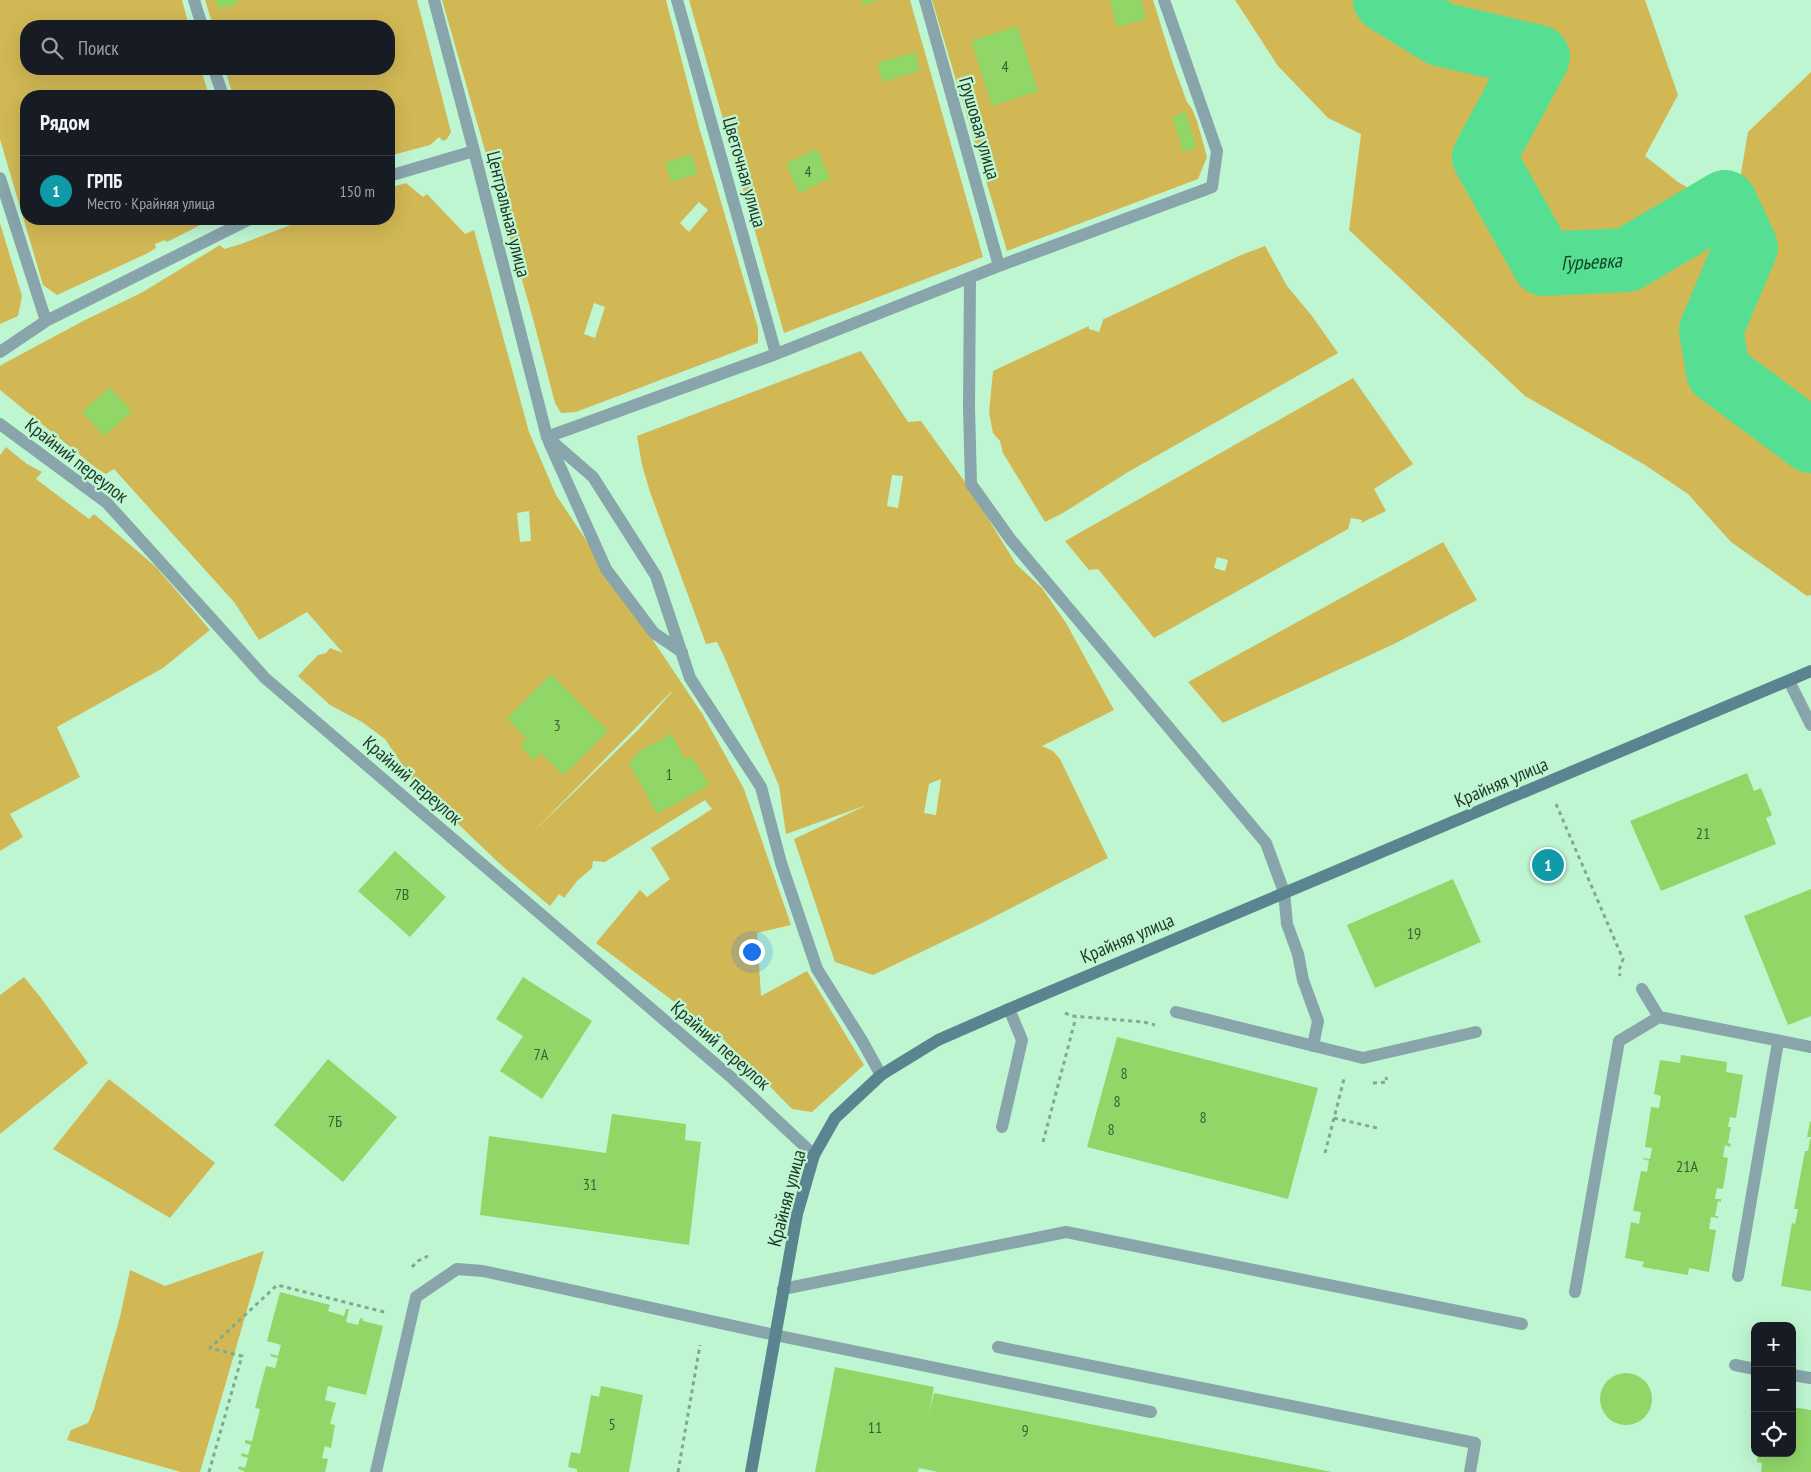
<!DOCTYPE html>
<html lang="ru">
<head>
<meta charset="utf-8">
<style>
  :root { --surface:#171b24; --page:#20242c; --text:#f1f3f6; --muted:#9ea1a6; --line:#363941; --accent:#c694c1 }
  body { margin:0; font-family:"PT Sans Narrow",sans-serif; background:var(--page); color:var(--text) }
  .controls { position:absolute; right:15px; bottom:15px; display:grid; overflow:hidden; border-radius:10px; box-shadow:0 5px 20px #0002 }
  .controls button { width:45px; height:45px; display:grid; place-items:center; padding:0; border:0; border-bottom:1px solid var(--line); background:var(--surface); color:var(--text); font:25px sans-serif }
  .you { position:absolute; left:751px; top:951px; width:18px; height:18px; margin:-12px; border:4px solid #fff; border-radius:50%; background:#1a73e8; box-shadow:0 0 0 8px #1a73e833 }
  .badge { display:grid; place-items:center; width:32px; height:32px; border-radius:50%; background:var(--accent); color:#fff; font-size:16px; font-weight:700 }
  .pin { position:absolute; translate:-50% -50%; border:2px solid #fff; box-shadow:0 1px 5px #0006 }
  .list { margin:0; padding:0; list-style:none }
  h2 { display:flex; justify-content:space-between; align-items:center; height:65px; margin:0; padding:0 20px; font-size:21px }
  h2 small { font-size:16px; font-weight:400; color:var(--muted) }
  .list li { display:grid; grid-template-columns:32px 1fr auto; gap:15px; align-items:center; box-sizing:border-box; height:70px; padding:0 20px; border-top:1px solid var(--line) }
  .list b { display:block; font-size:19px; white-space:nowrap }
  .list p { margin:0; font-size:16px; white-space:nowrap; color:var(--muted) }
  .list em { font-size:16px; font-style:normal; color:var(--muted) }
  .icon { flex:none; width:28px; height:28px; fill:none; stroke:currentColor; stroke-width:2; stroke-linecap:round; stroke-linejoin:round }
  .map { position:relative; flex:none; width:1811px; height:1472px; overflow:hidden }
  .search { position:absolute; background:var(--surface); box-shadow:0 5px 20px #0002; left:20px; top:20px; width:375px; height:55px; display:flex; align-items:center; gap:12px; box-sizing:border-box; padding:0 18px; border-radius:20px; color:var(--muted); font-size:19px }
  .panel { position:absolute; background:var(--surface); box-shadow:0 5px 20px #0002; left:20px; top:90px; width:375px; height:135px; border-radius:20px }
  .map>svg:first-child { display:block }
  .green { fill:#d1b855; fill-rule:evenodd }
  .lines { fill:none; stroke-linecap:round; stroke-linejoin:round }
  .river { stroke:#56df92; stroke-width:64 }
  .building { fill:#90d768 }
  .path { stroke:#80a98e; stroke-width:3; stroke-dasharray:4 4; stroke-linecap:butt }
  .lane { stroke:#88a5ac; stroke-width:12 }
  .street { stroke:#88a5ac; stroke-width:12 }
  .secondary { stroke:#598490; stroke-width:12 }
  .labels { text-anchor:middle; dominant-baseline:central; stroke-width:4.5; stroke-linejoin:round; paint-order:stroke }
  .number-label { font-size:16px; fill:#3b5e37 }
  .street-label { font-size:19px; fill:#1f3527; stroke:#bff6d2 }
  .water-label { font-size:20px; font-style:italic; fill:#0d4528; stroke:#bff6d2 }
</style>
</head>
<body>
<div class="map">
<svg width="1811" height="1472" viewBox="0 0 1811 1472">
  <rect width="100%" height="100%" fill="#bff6d2"/>
  <!-- green -->
  <path class="green" d="M0,0H182L189,26H26V69H201L209,96H26V219H212L167,242L165,240L155,244L156,248L146,254L57,295L43,285L0,139Z
    M205,0H417L451,132L447,139L443,141L439,137L430,145L389,156V96H233L225,69H389V26H213Z
    M442,0H666L699,127L758,328V343L576,412L561,413L555,403L532,315ZM699,202L708,210L689,232L680,223ZM594,303L605,307L595,338L584,334Z
    M689,0H910L983,257L784,333Z
    M932,0H1153L1173,64L1187,102L1192,109L1197,121L1207,157L1198,179L1007,251Z
    M1235,0H1645L1678,95L1645,156L1678,182L1734,214L1748,132L1811,72V595L1807,596L1731,542L1688,494L1645,465L1525,396L1349,230L1361,134L1328,118L1278,66Z
    M406,183L423,197L427,194L465,234L474,230L529,432L556,495L703,715L744,789L791,925L757,933L761,996L807,971L864,1065L812,1112L792,1109L721,1037L596,943L640,890L647,897L670,879L651,848L712,809L705,800L605,862L593,861L592,868L577,881L564,898L559,894L550,906L500,864L413,781L385,739L362,722L330,705L298,676L318,655L326,653L330,648L343,653L307,612L259,640L234,602L114,469L106,474L96,468L0,390V366L3,364L85,320L141,293L220,245L224,249L241,244L306,219H389V188ZM529,511L531,541L520,542L517,513ZM672,692L639,729L531,834L671,692Z
    M0,223L22,296L18,316L0,324Z
    M1265,246L1287,286L1312,316L1338,353L1128,472L1063,513L1045,522L1003,453L1000,441L993,433L989,413L993,371L1089,326V329L1099,332L1103,321L1102,320L1241,255Z
    M861,351L908,422L921,421L970,489L1016,564L1042,588L1066,623L1114,710L1042,746L1053,751L1060,759L1108,858L984,922L873,975L835,962L794,839L867,805L786,834L779,786L723,654L717,642L706,644L650,492L642,465L637,436ZM892,475L903,476L898,508L887,506ZM941,779L936,815L924,813L929,784Z
    M1353,378L1413,464L1374,489L1386,511L1361,523L1362,520L1351,518L1348,529L1154,638L1103,575L1098,569L1089,570L1065,541ZM1217,557L1228,560L1225,571L1214,568Z
    M6,447L27,464L42,472L36,479L89,519L94,514L156,567L210,630L163,668L57,727L80,777L10,814L23,837L0,851V455Z
    M1443,542L1477,600L1394,644L1223,723L1188,682Z
    M24,977L41,998L88,1063L0,1134V995Z
    M109,1079L215,1163L170,1218L53,1149Z
    M264,1251L200,1472H181L67,1440L71,1430L88,1423L94,1409L120,1317L130,1270L165,1286Z"/>
  <g class="lines">
    <!-- river -->
    <path class="river" id="s1" d="M1385,0L1440,34L1538,57L1484,157L1544,264L1627,260L1725,202L1746,247L1711,330L1718,372L1811,441"/>
  </g>
  <!-- building -->
  <path class="building" d="M215,0H237L238,4L219,9Z
    M862,0H879L863,5Z
    M1110,0H1141L1146,19L1117,27Z
    M1017,26L1038,91L992,106L971,41Z
    M915,52L920,71L883,82L877,63Z
    M1185,112L1197,147L1183,152L1172,117Z
    M817,149L830,178L799,193L786,163Z
    M691,154L698,173L672,182L665,163Z
    M110,387L132,412L104,436L82,412Z
    M551,674L608,731L564,775L541,753L533,760L520,746L527,739L507,718Z
    M671,734L686,760L692,756L709,785L657,814L629,763L640,751Z
    M1747,773L1754,791L1761,788L1772,815L1766,818L1776,844L1661,891L1630,821Z
    M395,851L446,897L410,937L358,891Z
    M1558,852L1564,869L1538,878L1532,861Z
    M1453,879L1481,942L1375,988L1347,925Z
    M1811,889V1016L1788,1025L1744,916Z
    M523,977L592,1021L542,1099L500,1071L523,1036L496,1019Z
    M1117,1037L1318,1088L1288,1199L1087,1147Z
    M1681,1055L1727,1062L1726,1072L1743,1075L1736,1118L1730,1117L1728,1127H1731L1728,1143L1731,1144L1730,1147L1725,1145L1723,1157L1728,1158L1723,1189L1717,1188L1715,1199H1721V1202L1718,1201L1715,1216H1718V1218L1711,1217L1709,1229L1716,1230L1709,1272L1689,1268L1688,1275L1642,1267L1644,1262L1625,1258L1631,1222L1639,1224L1641,1212L1633,1211L1641,1171L1647,1172L1649,1161L1643,1159V1158L1650,1159L1652,1148L1645,1147L1651,1107L1659,1108L1661,1096L1654,1094L1660,1060L1680,1063Z
    M328,1059L397,1117L343,1182L274,1125Z
    M612,1114L686,1124L685,1140L701,1142L689,1245L480,1215L489,1136L606,1153Z
    M1810,1121L1811,1122V1137H1807Z
    M1810,1139H1811V1291L1781,1286L1792,1223L1795,1224L1798,1209H1794L1805,1151H1808Z
    M280,1292L330,1305L328,1311L344,1316L346,1309H349L346,1322L358,1325L360,1318L363,1319V1321L383,1326L366,1395L328,1386L325,1400L336,1403L330,1424L335,1425L331,1448L325,1446L322,1458L328,1459L325,1472H244V1471L238,1469L239,1466L245,1468L248,1458L241,1456L242,1453L248,1455L251,1445L245,1443V1440L252,1441L260,1409L255,1408L266,1366L275,1368L278,1358L270,1356L271,1354L278,1356L281,1345L267,1341Z
    M835,1367L934,1387L929,1414L934,1393L1332,1472H938L919,1468L918,1472H815Z
    M1600 1399a26 26 0 1 1 52 0a26 26 0 1 1-52 0Z
    M601,1386L643,1395L629,1472H577V1469L568,1467L571,1452L580,1454L591,1395L599,1397Z
    M1792,1407L1811,1410V1472H1761L1762,1463L1757,1462L1758,1453H1792Z"/>
  <g class="lines">
    <!-- path -->
    <path class="path" d="M1556,804L1623,959L1619,970L1620,976
      M1065,1013L1072,1016L1144,1022L1155,1025
      M1373,1083L1387,1082L1386,1077
      M1334,1118L1377,1128
      M1043,1142L1076,1017
      M1325,1153L1344,1079
      M412,1267L418,1261L428,1256
      M209,1472L242,1356L210,1348L277,1285L388,1313
      M678,1472L700,1345"/>
    <!-- lane -->
    <path class="lane" d="M194,0L202,26
      M214,69L223,96
      M970,278L969,408L971,484L1011,540L1266,843L1284,892L1287,924L1298,954L1303,980L1318,1021L1313,1046
      M0,424L107,503L265,678L732,1078L814,1155
      M547,437L593,477L656,576L690,678L761,787L781,863L817,969L861,1039L881,1075
      M549,442L606,569L654,633L682,652
      M1642,989L1659,1017L1811,1047
      M1176,1012L1363,1058L1476,1032
      M1002,1127L1022,1040L1009,1009
      M1738,1276L1778,1042
      M783,1289L1066,1232L1522,1324
      M1575,1292L1619,1041L1659,1017
      M998,1347L1475,1443L1470,1472
      M1735,1365L1755,1369
      M1792,1375L1811,1378
      M376,1472L416,1297L457,1269L483,1271L775,1335L1151,1412"/>
    <!-- street -->
    <path class="street" d="M434,0L474,151L547,437L776,354L999,266L1212,187L1217,151L1164,0
      M677,0L776,354
      M925,0L999,266
      M389,176L474,151
      M0,178L46,321
      M0,352L46,321L250,219
      M1789,681L1811,725"/>
    <!-- secondary -->
    <path class="secondary" d="M751,1472L797,1214L814,1155L835,1118L881,1075L938,1040L1009,1009L1811,671"/>
  </g>
  <g class="labels">
    <!-- number labels -->
    <g class="number-label">
      <text x="1005" y="66">4</text>
      <text x="808" y="171">4</text>
      <text x="557" y="725">3</text>
      <text x="669" y="774">1</text>
      <text x="1703" y="833">21</text>
      <text x="402" y="894">7В</text>
      <text x="1414" y="933">19</text>
      <text x="541" y="1054">7А</text>
      <text x="1124" y="1073">8</text>
      <text x="1117" y="1101">8</text>
      <text x="1203" y="1117">8</text>
      <text x="335" y="1121">7Б</text>
      <text x="1111" y="1129">8</text>
      <text x="1687" y="1166">21А</text>
      <text x="590" y="1184">31</text>
      <text x="612" y="1424">5</text>
      <text x="875" y="1427">11</text>
      <text x="1025" y="1430">9</text>
    </g>
    <!-- street labels -->
    <g class="street-label">
      <text transform="translate(980 128) rotate(74)">Грушовая улица</text>
      <text transform="translate(745 172) rotate(74)">Цветочная улица</text>
      <text transform="translate(509 214) rotate(76)">Центральная улица</text>
      <text transform="translate(77 460) rotate(38)">Крайний переулок</text>
      <text transform="translate(413 780) rotate(41)">Крайний переулок</text>
      <text transform="translate(1501 782) rotate(-23)">Крайняя улица</text>
      <text transform="translate(1127 938) rotate(-23)">Крайняя улица</text>
      <text transform="translate(721 1045) rotate(41)">Крайний переулок</text>
      <text transform="translate(786 1198) rotate(-75)">Крайняя улица</text>
    </g>
    <!-- water labels -->
    <g class="water-label">
      <text stroke="none"><textPath href="#s1" startOffset="449">Гурьевка</textPath></text>
    </g>
  </g>
</svg>
<div class="controls">
<button>+</button>
<button>−</button>
<button><svg class="icon" aria-label="locate" viewBox="0 0 24 24"><circle cx="12" cy="12" r="6"/><path d="M12 2v4M12 18v4M2 12h4M18 12h4"/></svg></button>
</div>
<div class="you"></div>
<div class="pin badge" style="left:1548px;top:865px;background:#0f9aa8">1</div>
<div class="search"><svg class="icon" aria-label="search" viewBox="0 0 24 24"><circle cx="10" cy="10" r="6"/><path d="M15 15l6 6"/></svg>Поиск</div>
<section class="panel">
<h2>Рядом<small></small></h2>
<ul class="list">
<li><span class="badge" style="background:#0f9aa8">1</span><div><b>ГРПБ</b><p>Место · Крайняя улица</p></div><em>150 m</em></li>
</ul>
</section>
</div>
</body>
</html>
